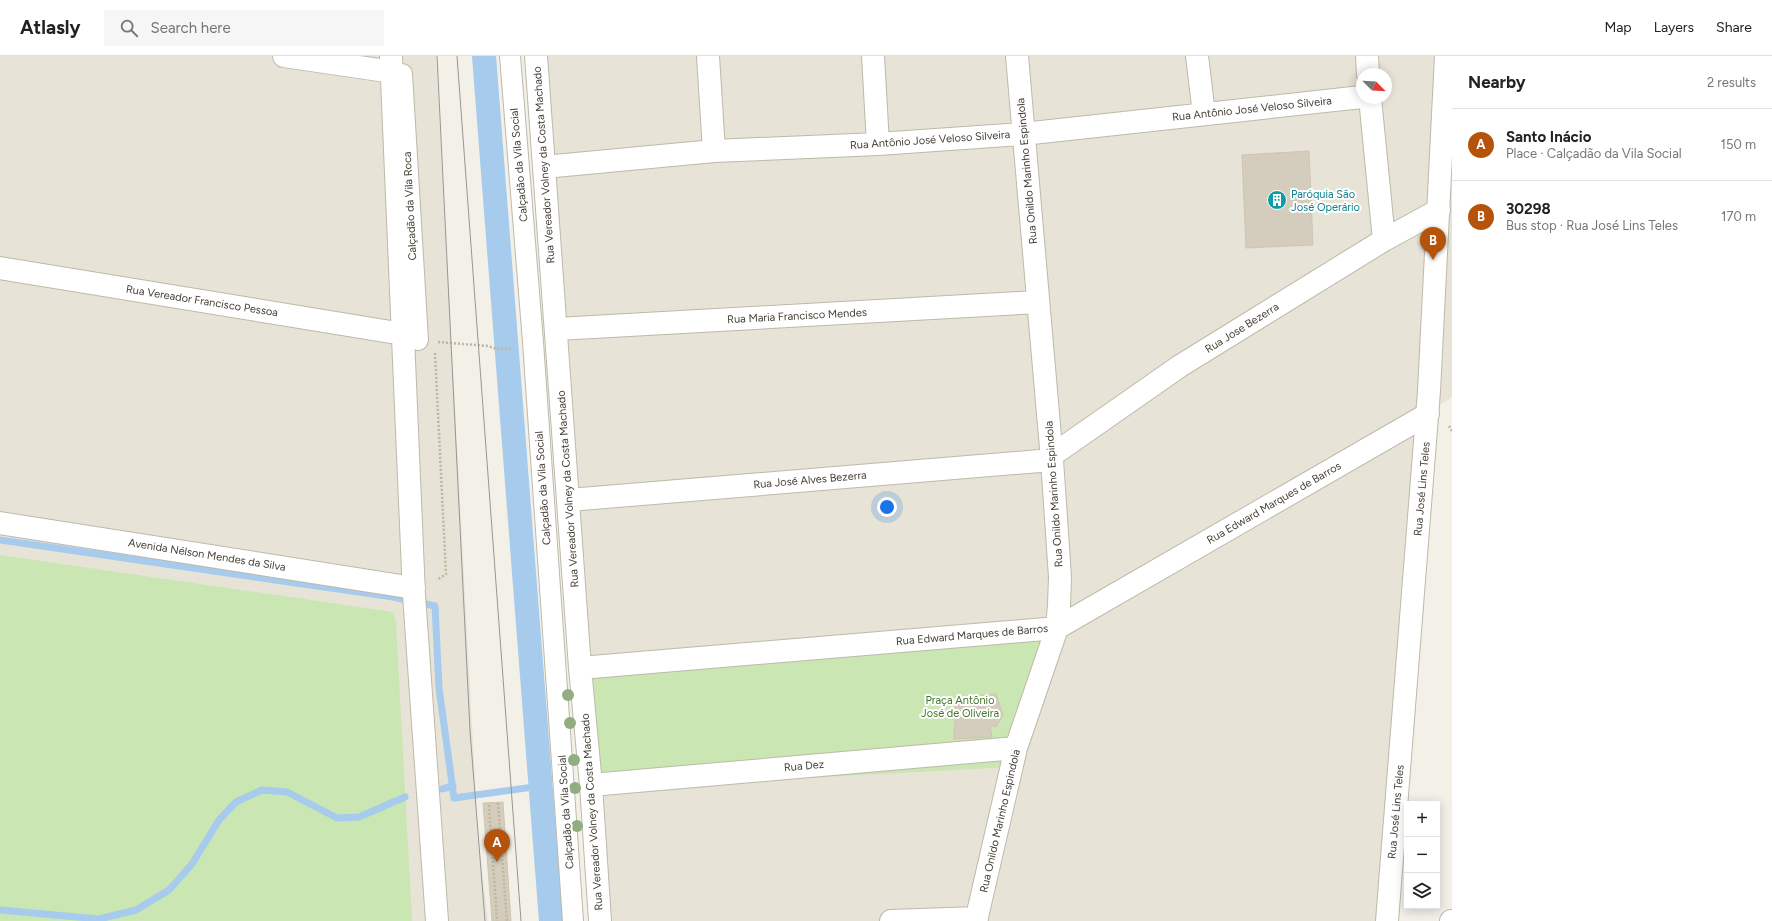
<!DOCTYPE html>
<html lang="en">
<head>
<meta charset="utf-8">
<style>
  :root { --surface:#fff; --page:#f6f6f6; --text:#222; --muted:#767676; --line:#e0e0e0; --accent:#b45309 }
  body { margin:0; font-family:Figtree,sans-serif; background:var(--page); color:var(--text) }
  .controls { position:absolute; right:12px; bottom:12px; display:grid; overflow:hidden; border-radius:0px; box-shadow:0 2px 10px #0003 }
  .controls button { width:36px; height:36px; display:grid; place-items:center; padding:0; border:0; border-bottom:1px solid var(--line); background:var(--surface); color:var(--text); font:20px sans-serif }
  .compass { position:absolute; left:1356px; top:12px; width:36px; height:36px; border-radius:50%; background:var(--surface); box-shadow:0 2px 10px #0003; rotate:114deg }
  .you { position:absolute; left:887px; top:451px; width:14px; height:14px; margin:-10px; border:3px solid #fff; border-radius:50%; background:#1a73e8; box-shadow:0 0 0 6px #1a73e833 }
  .badge { display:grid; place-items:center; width:26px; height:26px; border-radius:50%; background:var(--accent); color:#fff; font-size:13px; font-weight:700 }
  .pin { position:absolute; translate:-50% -33px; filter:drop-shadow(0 1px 2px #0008) }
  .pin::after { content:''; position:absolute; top:21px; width:14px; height:12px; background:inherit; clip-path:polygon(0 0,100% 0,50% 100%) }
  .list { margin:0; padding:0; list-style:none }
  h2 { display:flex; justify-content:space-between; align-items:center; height:52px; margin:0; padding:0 16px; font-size:17px }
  h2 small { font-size:13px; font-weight:400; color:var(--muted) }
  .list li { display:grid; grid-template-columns:26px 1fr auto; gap:12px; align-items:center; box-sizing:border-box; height:72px; padding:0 16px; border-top:1px solid var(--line) }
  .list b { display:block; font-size:15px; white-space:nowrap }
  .list p { margin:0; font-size:13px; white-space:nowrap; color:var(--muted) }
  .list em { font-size:13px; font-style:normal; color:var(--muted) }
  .icon { flex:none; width:22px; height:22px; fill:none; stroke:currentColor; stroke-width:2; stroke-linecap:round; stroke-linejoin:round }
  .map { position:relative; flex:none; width:1452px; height:865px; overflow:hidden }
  header { display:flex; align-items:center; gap:24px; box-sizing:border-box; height:56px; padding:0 20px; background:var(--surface); border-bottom:1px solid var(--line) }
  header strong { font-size:19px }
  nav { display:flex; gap:22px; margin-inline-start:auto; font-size:14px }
  .search { width:280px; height:36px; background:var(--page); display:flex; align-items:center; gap:10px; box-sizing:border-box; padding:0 14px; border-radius:0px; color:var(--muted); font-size:15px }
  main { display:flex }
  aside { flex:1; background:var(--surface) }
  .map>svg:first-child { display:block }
  .residential { fill:#e7e3d6; fill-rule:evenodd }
  .green { fill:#cae6b2 }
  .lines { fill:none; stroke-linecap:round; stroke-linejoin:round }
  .stream { stroke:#a6cbed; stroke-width:7 }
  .canal { stroke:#a6cbed; stroke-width:24 }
  .building { fill:#d4cdbd; stroke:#cfc5b1 }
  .pedestrian-casing { stroke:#beb9aa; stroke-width:22 }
  .minor-casing { stroke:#beb9aa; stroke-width:24 }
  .tertiary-casing { stroke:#beb9aa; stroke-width:24 }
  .path { stroke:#bfb69c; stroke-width:2.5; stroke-dasharray:2 2; stroke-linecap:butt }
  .pedestrian { stroke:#fff; stroke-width:20 }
  .minor { stroke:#fff; stroke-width:22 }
  .tertiary { stroke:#fff; stroke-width:22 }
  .tram { stroke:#969696; stroke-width:1 }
  .tree { fill:#92ad81 }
  .labels { text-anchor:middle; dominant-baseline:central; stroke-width:4; stroke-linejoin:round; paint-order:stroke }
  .street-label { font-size:11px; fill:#464137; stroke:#fff }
  .culture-label { font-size:11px; fill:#0d838f; stroke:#fff; text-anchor:start }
  .park-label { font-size:11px; fill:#42762c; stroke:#fff }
</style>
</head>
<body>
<header>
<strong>Atlasly</strong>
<div class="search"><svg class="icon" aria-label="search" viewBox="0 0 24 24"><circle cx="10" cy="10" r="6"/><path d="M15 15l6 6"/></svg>Search here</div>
<nav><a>Map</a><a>Layers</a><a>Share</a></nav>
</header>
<main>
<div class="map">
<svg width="1452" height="865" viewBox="0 0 1452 865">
  <rect width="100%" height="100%" fill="#f3f0e8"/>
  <!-- residential -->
  <path class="residential" d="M0,0H436L478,781L488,865H0Z
    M536,0H1452V341L1427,358L1382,865H600ZM1362,18H1386V42H1362Z"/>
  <!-- green -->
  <path class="green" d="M0,499L393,556L396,567L412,865H0Z
    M1053,578L1011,711L599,733L584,616Z"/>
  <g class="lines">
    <!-- stream -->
    <path class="stream" d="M0,484L393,541L435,550L439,632L454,742L541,730
      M442,733L453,730
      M0,854L99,863L136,854L169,834L192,808L219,764L236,746L262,734L287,736L337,762L359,761L405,741"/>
    <!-- canal -->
    <path class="canal" d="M484,0L551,865"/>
  </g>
  <!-- building -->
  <path class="building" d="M1309,95L1313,189L1246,192L1242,99Z
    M996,638L1003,659L996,671L990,669L992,681L954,683L956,641Z
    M503,746L511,865H492L483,747Z"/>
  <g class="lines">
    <defs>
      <path id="pedestrian" d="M510,0L533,286L573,865
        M402,18L418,284L403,278"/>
      <path id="minor" d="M284,0L393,16
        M391,0L414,539L437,865
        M536,0L580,612L591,729L600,865
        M708,0L714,95
        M873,0L878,88
        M1197,0L1204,58
        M1367,0L1368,18
        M1370,42L1384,184
        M544,111L714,95L878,88L1023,78L1362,41
        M0,212L403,278
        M557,273L1038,246
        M1051,400L1180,310L1384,184L1439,154
        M569,444L1052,404
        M0,467L414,532
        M580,612L1057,572L1428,358
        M591,729L1016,692
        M891,865L977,862
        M976,865L1016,692L1057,572L1059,549L1060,521L1052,404L1017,0
        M1451,865H1452"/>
      <path id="tertiary" d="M1387,865L1429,335L1446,0"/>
    </defs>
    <!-- pedestrian casing -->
    <use href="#pedestrian" class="pedestrian-casing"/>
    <!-- minor casing -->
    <use href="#minor" class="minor-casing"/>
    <!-- tertiary casing -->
    <use href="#tertiary" class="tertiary-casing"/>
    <!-- path -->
    <path class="path" d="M438,286L488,290L497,293H513
      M435,297L446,518L437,524
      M1449,370L1452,375
      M498,747L507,865
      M489,749L497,865"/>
    <!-- pedestrian -->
    <use href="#pedestrian" class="pedestrian"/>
    <!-- minor -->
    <use href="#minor" class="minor"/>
    <!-- tertiary -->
    <use href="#tertiary" class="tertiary"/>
    <!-- tram -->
    <path class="tram" d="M437,0L470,675L485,865
      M457,0L521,865"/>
  </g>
  <!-- trees -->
  <g class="tree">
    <circle cx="568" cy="639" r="6"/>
    <circle cx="570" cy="667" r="6"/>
    <circle cx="574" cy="704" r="6"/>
    <circle cx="575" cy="732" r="6"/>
    <circle cx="577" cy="770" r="6"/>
  </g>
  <!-- icons -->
  <defs>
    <symbol id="building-disc" viewBox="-11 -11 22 22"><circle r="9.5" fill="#0f9aa8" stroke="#fff"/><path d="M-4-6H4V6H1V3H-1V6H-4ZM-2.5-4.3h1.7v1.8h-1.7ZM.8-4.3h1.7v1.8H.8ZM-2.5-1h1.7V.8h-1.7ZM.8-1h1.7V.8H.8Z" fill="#fff"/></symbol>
  </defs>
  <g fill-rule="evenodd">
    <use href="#building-disc" x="1266" y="133" width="22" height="22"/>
  </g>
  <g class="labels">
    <!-- street labels -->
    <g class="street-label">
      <text transform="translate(1252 53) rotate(-6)">Rua Antônio José Veloso Silveira</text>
      <text transform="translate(930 84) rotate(-4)">Rua Antônio José Veloso Silveira</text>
      <text transform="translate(519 109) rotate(-95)">Calçadão da Vila Social</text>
      <text transform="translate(544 109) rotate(-94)">Rua Vereador Volney da Costa Machado</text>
      <text transform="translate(1027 115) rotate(-95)">Rua Onildo Marinho Espindola</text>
      <text transform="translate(410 150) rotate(-93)">Calçadão da Vila Roca</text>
      <text transform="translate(202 245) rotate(9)">Rua Vereador Francisco Pessoa</text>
      <text transform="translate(797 260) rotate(-3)">Rua Maria Francisco Mendes</text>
      <text transform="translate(1242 272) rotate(-32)">Rua Jose Bezerra</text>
      <text transform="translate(810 424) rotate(-5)">Rua José Alves Bezerra</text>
      <text transform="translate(543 432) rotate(-94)">Calçadão da Vila Social</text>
      <text transform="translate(568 433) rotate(-94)">Rua Vereador Volney da Costa Machado</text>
      <text transform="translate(1422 433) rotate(-85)">Rua José Lins Teles</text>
      <text transform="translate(1054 438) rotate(-94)">Rua Onildo Marinho Espindola</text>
      <text transform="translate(1274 447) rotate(-30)">Rua Edward Marques de Barros</text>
      <text transform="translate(207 499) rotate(9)">Avenida Nélson Mendes da Silva</text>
      <text transform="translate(972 579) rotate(-5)">Rua Edward Marques de Barros</text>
      <text transform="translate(804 710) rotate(-5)">Rua Dez</text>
      <text transform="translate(566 756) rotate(-94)">Calçadão da Vila Social</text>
      <text transform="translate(592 756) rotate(-94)">Rua Vereador Volney da Costa Machado</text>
      <text transform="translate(1396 756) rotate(-85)">Rua José Lins Teles</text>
      <text transform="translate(1000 765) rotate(-77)">Rua Onildo Marinho Espindola</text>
    </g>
    <!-- culture labels -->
    <g class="culture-label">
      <text x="1291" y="138">Paróquia São<tspan x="1291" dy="13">José Operário</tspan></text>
    </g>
    <!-- park labels -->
    <g class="park-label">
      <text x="960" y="644">Praça Antônio<tspan x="960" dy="13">José de Oliveira</tspan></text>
    </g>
  </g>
</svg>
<div class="controls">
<button>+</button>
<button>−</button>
<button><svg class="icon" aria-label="layers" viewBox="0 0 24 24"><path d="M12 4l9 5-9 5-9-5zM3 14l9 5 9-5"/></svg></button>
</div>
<svg class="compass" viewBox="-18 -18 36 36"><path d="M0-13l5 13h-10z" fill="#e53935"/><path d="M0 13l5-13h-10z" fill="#767676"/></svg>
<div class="you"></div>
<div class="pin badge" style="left:497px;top:806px">A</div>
<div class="pin badge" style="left:1433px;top:204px">B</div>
</div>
<aside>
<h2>Nearby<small>2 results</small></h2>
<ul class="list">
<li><span class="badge">A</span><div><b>Santo Inácio</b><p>Place · Calçadão da Vila Social</p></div><em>150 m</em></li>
<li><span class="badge">B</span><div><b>30298</b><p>Bus stop · Rua José Lins Teles</p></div><em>170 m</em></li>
</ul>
</aside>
</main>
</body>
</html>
